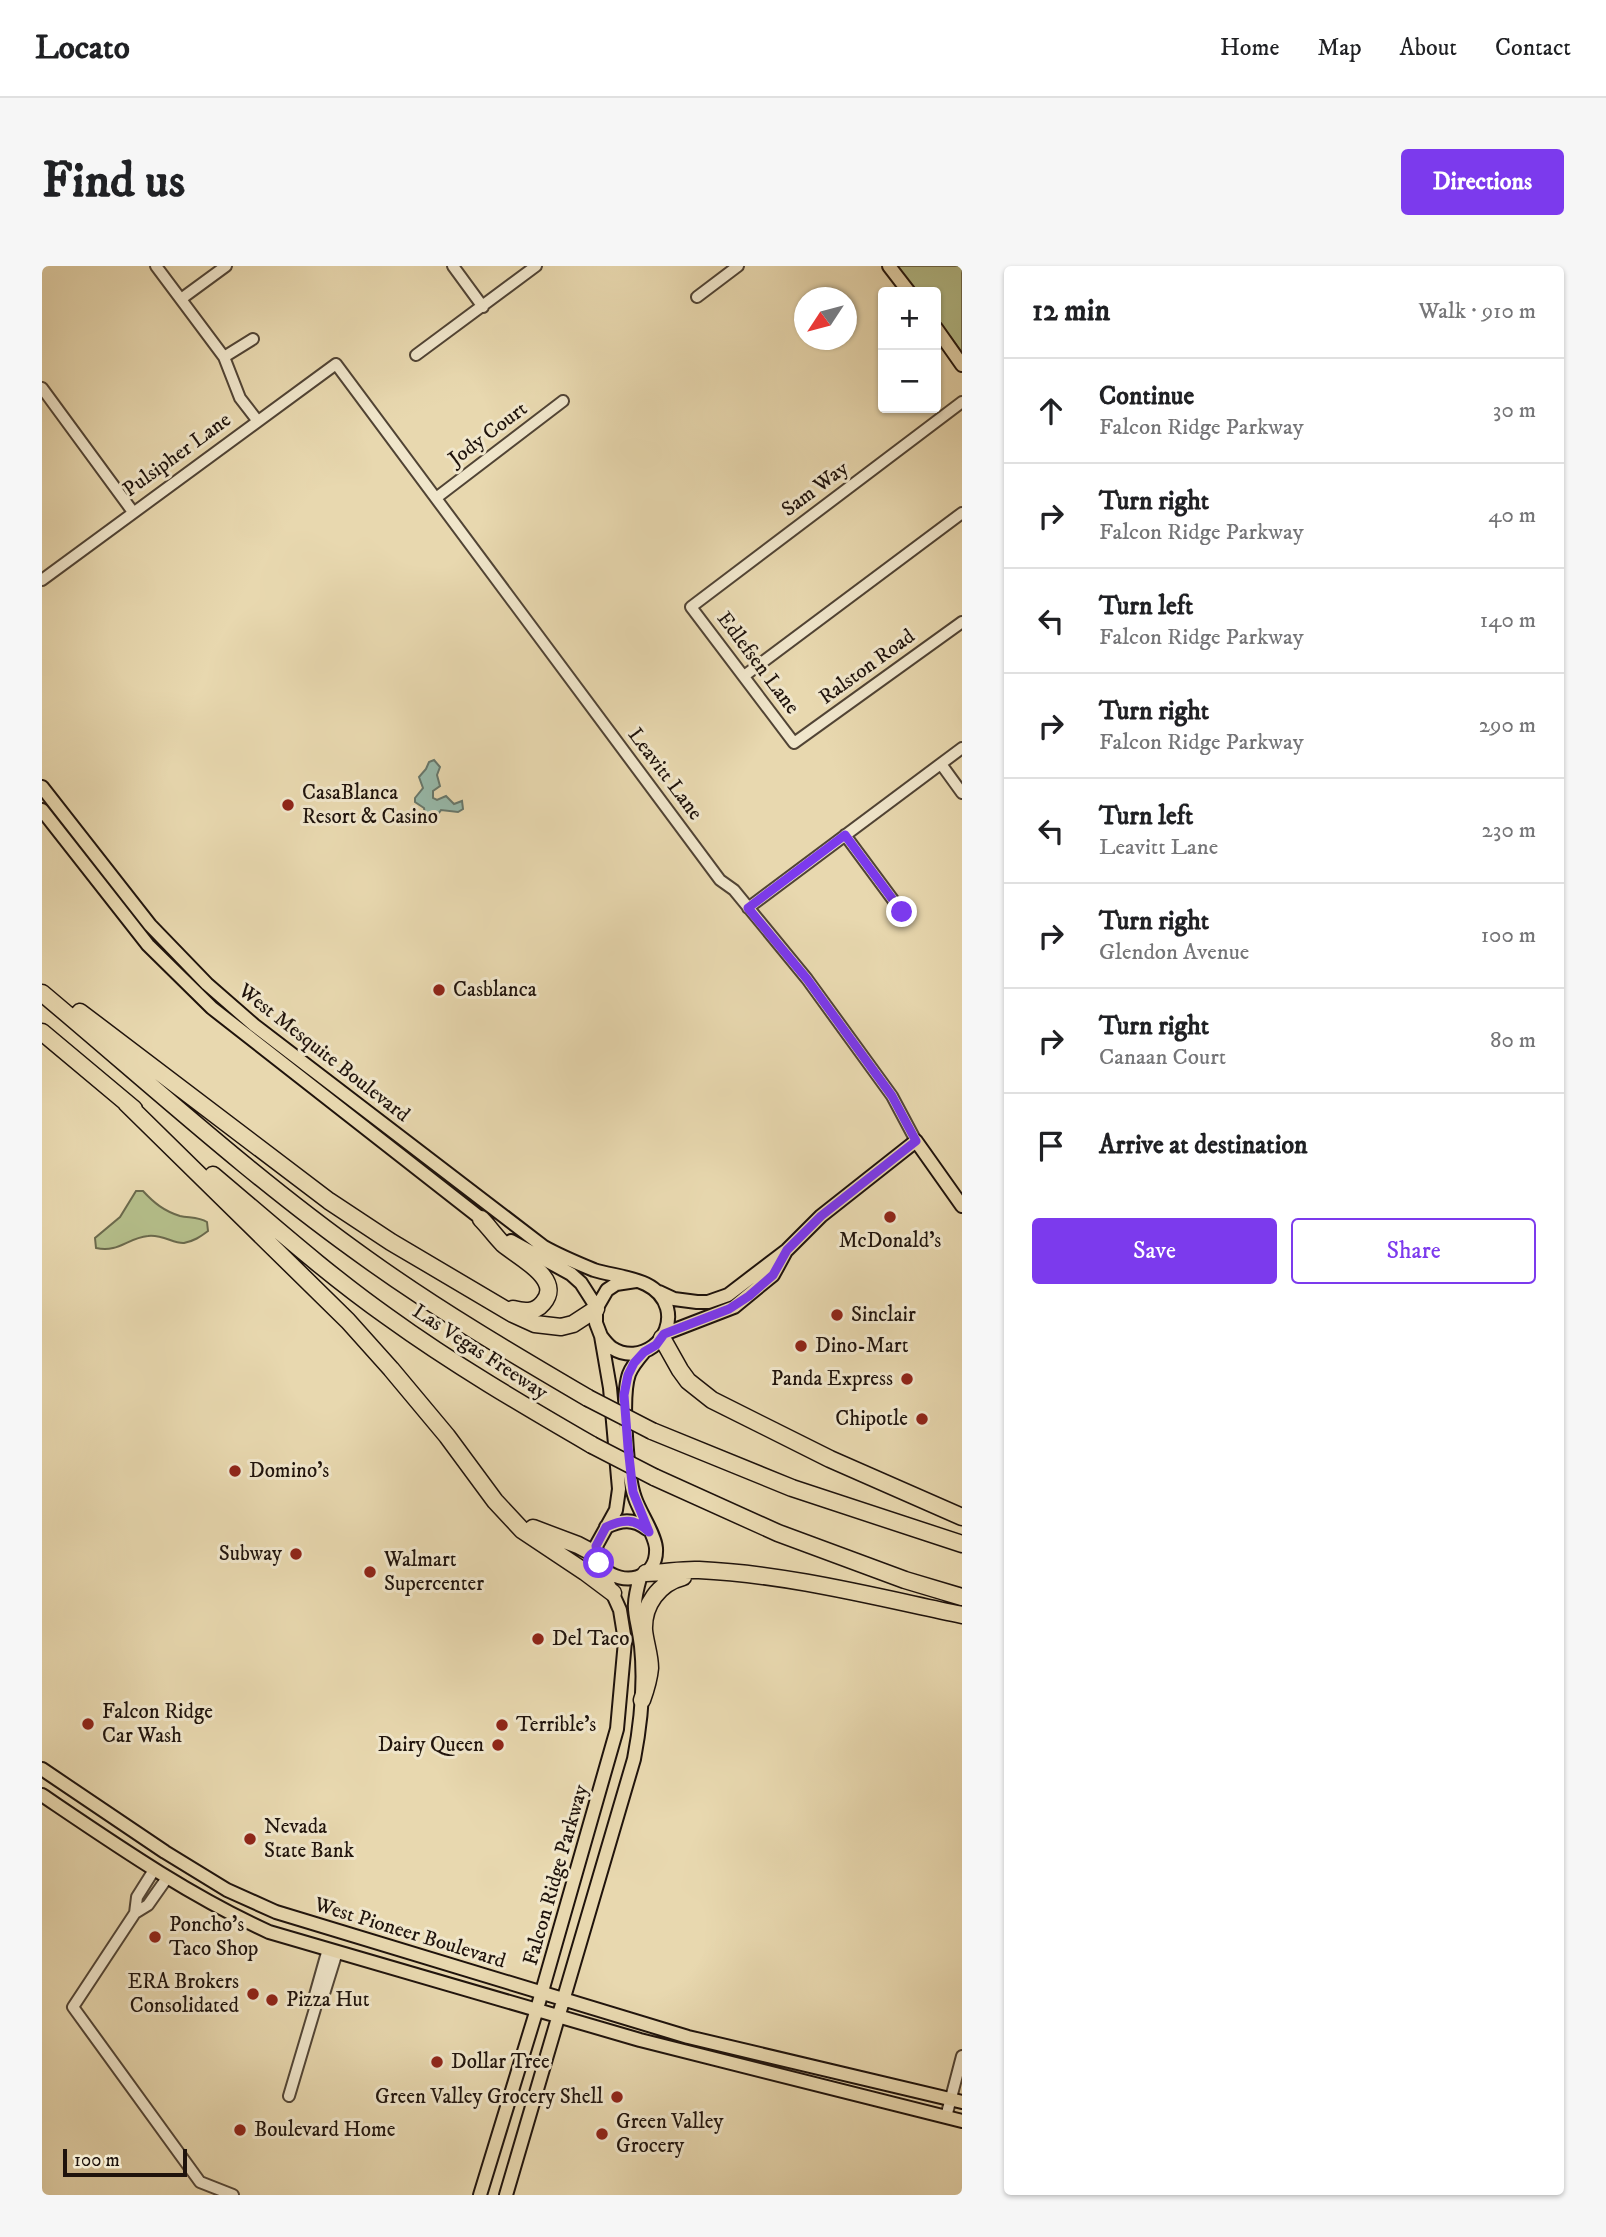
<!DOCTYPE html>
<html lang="en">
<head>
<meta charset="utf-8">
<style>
  :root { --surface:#fff; --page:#f6f6f6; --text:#202124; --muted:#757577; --line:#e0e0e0; --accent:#7c3aed }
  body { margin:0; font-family:"IM FELL DW Pica",serif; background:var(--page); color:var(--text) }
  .controls { position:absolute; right:21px; top:21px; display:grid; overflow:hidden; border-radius:7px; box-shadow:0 2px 5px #0004 }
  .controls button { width:63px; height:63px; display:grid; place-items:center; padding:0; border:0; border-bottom:2px solid var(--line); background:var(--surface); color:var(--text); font:35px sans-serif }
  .compass { position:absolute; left:752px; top:21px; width:63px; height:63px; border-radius:50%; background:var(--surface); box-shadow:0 2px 5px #0004; rotate:234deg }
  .scale { position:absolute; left:21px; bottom:18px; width:124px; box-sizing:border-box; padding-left:7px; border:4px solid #1f130c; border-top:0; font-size:19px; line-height:24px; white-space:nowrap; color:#1f130c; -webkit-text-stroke:5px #f0e6cb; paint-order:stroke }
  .stop { position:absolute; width:21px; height:21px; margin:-16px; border:5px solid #7c3aed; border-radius:50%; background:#fff }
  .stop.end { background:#7c3aed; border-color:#fff; box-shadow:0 2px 7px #0008 }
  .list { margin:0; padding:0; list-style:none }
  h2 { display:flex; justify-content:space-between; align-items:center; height:91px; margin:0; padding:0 28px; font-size:30px }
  h2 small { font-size:23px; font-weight:400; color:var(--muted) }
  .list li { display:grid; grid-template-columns:46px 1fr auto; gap:21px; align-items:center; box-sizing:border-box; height:105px; padding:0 28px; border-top:2px solid var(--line) }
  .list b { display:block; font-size:26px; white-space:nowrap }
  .list p { margin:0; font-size:23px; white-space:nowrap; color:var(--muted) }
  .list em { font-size:23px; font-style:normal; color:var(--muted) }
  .actions { display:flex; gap:14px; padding:21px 28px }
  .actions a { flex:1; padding:16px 0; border:2px solid var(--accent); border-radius:7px; text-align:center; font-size:24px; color:var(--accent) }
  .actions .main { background:var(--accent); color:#fff }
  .icon { flex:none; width:38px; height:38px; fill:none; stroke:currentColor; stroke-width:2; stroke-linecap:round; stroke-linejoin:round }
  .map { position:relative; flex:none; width:920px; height:1929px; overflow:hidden; border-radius:7px }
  header { display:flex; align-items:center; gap:42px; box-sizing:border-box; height:98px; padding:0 35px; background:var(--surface); border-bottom:2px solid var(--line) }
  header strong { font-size:33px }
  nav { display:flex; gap:38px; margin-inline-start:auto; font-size:24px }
  .intro { display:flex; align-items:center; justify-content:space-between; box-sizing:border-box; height:168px; padding:0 42px }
  h1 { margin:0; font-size:49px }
  .button { padding:18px 32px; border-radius:7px; background:var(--accent); color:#fff; font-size:24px; font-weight:700 }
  main { display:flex; gap:42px; padding:0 42px }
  aside { flex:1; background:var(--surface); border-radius:7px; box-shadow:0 2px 5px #0004 }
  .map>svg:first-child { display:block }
  .green { fill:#b5bf8b; stroke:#6a694c; stroke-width:2 }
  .water { fill:#97baab; stroke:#67776b; stroke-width:2 }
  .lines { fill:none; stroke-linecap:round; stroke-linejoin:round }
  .minor-casing { stroke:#514435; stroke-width:14 }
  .major-casing { stroke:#1f130c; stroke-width:16 }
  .highway-casing { stroke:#1f130c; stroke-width:19 }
  .minor { stroke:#f0e6cb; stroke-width:10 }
  .major { stroke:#e8d8af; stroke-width:12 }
  .highway { stroke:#e8d8af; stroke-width:16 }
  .highway-bridge-casing { stroke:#1f130c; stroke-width:19; stroke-linecap:butt }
  .highway-bridge { stroke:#e8d8af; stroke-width:16 }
  .route { stroke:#7c3aed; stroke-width:9 }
  .poi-dot { fill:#8f2418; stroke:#f0e6cb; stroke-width:2.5 }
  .labels { text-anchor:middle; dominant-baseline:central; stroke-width:6; stroke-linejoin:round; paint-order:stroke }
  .street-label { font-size:21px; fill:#1f130c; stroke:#f0e6cb }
  .poi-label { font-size:21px; fill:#1f130c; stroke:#f0e6cb; text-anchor:start }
</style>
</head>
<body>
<header>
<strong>Locato</strong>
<nav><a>Home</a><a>Map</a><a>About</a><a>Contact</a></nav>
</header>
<div class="intro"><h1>Find us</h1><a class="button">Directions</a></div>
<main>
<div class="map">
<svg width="920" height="1929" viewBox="0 0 920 1929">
  <rect width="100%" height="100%" fill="#e8d8af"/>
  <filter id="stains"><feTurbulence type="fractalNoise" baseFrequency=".00286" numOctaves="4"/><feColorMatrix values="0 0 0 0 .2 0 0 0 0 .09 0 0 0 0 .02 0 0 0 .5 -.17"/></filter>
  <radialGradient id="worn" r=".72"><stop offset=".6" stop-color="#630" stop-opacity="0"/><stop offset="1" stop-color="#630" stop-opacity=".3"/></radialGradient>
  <!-- green -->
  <path class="green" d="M855,0H920V87L894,51V26H875Z
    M94,925H101C112,937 122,945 138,950C148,952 157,951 165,956L166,965C158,971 152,975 142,977C132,978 120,968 106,970C85,972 77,987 54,982L53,972L78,951Z"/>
  <!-- water -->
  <path class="water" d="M392,494L398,501L395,509L398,520L391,525V532L395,534L404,530L412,538L420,535L421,543L416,546L399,544L392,554L388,555L384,554L382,542L373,536V532L381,522L377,511L384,503L387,496Z"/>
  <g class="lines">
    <defs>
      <path id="minor" d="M114,0L182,91L198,132L215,154
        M411,0L441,41
        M655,31L696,0
        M139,33L184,0
        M374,89L494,0
        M182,91L211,73
        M0,122L91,246
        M920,136L649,341L752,477L920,356
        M394,232L521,135
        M0,314L294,98L678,614L692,624L765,713L850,830L874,875
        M702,410L920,247
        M899,498L920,527
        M803,569L860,646
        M706,642L920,482
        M112,1604L95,1631L93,1647L31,1741L158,1916L191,1929
        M93,1647L106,1639L125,1612
        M275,1736L281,1731L295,1686
        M247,1830L275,1736L273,1729L286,1683
        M904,1851L920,1790"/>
      <path id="major" d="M847,0L867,26
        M894,62L920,99
        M0,521L108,659L165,718L212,759L502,981C518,990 535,997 552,1004C577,1012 616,1011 625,1042C633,1073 598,1100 570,1082C566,1079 562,1074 559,1070
        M0,544L106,679L170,742L446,958
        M469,975L529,1008L539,1017L555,1042
        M617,1026L632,1033L655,1036H666L686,1029L745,984L779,950L874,875L920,940
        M622,1068L692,1041L731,1009L743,987
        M564,1261C579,1254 591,1252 605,1263
        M561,1302C580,1321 616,1314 614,1282C613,1268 598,1247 593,1232C585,1210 579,1130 587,1108C590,1100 596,1093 602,1086
        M0,1503L123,1586L185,1624L234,1646L646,1771L920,1836
        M0,1529C74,1579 146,1629 227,1666L598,1774L920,1855
        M438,1929L495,1743L575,1463L583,1375L578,1344L557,1297L554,1280L574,1244L577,1223L568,1122L559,1070L554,1057V1043L565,1024L574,1018L594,1015
        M464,1929L592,1493C599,1456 603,1418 599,1380C595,1347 588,1347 598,1312"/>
      <path id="highway" d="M0,727C106,816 212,913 325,993C396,1044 471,1088 546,1132
        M38,746L287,935L349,976L471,1048L493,1058L519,1061L531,1058L554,1043
        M0,766L92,843
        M84,837L306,1055L349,1103L405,1170L453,1235L480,1264L543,1306L571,1327
        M171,909C228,957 285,1008 346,1051C411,1098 481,1139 550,1179
        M439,953C447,961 453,970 461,978C476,991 522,1013 501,1037C493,1047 482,1046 471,1043
        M620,1072L638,1104L646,1115L670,1134L788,1193L920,1251
        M610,1165L750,1222L920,1278
        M612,1211L736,1267L863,1314L920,1331
        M491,1262L536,1279L555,1289
        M604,1307C622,1307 640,1303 657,1304C745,1308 834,1331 920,1349
        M600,1434C604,1423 607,1413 608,1402C608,1389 603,1376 602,1364C601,1339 617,1317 641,1311"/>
    </defs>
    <!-- minor casing -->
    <use href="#minor" class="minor-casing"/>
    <!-- major casing -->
    <use href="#major" class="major-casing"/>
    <!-- highway casing -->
    <use href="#highway" class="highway-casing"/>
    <!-- minor -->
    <use href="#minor" class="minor"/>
    <!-- major -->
    <use href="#major" class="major"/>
    <!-- highway -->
    <use href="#highway" class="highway"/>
    <defs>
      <path id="highway-bridge" d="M546,1132L610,1165
        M550,1179L612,1211"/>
    </defs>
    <!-- highway-bridge casing -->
    <use href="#highway-bridge" class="highway-bridge-casing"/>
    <!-- highway-bridge -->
    <use href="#highway-bridge" class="highway-bridge"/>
  </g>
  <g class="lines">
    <!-- route -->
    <path class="route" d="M557,1297L554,1280L564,1261C581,1253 593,1252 607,1266L591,1226L586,1181L582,1129L586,1109L592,1097L602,1086L614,1079L622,1068L687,1043L707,1030L731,1009L745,984L779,950L874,875L850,830L765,713L706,642L803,569L860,646"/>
  </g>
  <!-- markers -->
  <g class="poi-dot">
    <circle cx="246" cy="539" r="7"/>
    <circle cx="397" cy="724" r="7"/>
    <circle cx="848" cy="951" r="7"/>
    <circle cx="795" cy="1049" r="7"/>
    <circle cx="759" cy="1080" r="7"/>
    <circle cx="865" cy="1113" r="7"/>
    <circle cx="880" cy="1153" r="7"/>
    <circle cx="193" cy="1205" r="7"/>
    <circle cx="254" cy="1288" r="7"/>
    <circle cx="328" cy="1306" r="7"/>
    <circle cx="496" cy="1373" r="7"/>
    <circle cx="46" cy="1458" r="7"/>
    <circle cx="460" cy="1459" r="7"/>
    <circle cx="456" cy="1479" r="7"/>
    <circle cx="208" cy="1573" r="7"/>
    <circle cx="113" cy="1671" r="7"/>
    <circle cx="211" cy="1728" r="7"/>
    <circle cx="230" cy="1734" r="7"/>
    <circle cx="395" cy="1796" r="7"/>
    <circle cx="575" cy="1831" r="7"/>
    <circle cx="198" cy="1864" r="7"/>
    <circle cx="560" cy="1868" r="7"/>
  </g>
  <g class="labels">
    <!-- street labels -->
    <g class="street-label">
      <text transform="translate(446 168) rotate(-37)">Jody Court</text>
      <text transform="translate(135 189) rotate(-36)">Pulsipher Lane</text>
      <text transform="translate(773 223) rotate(-37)">Sam Way</text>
      <text transform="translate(716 397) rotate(53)">Edlefsen Lane</text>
      <text transform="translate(825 401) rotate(-36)">Ralston Road</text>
      <text transform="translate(623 508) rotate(53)">Leavitt Lane</text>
      <text transform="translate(282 787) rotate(38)">West Mesquite Boulevard</text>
      <text transform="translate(438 1086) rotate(33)">Las Vegas Freeway</text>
      <text transform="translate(514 1609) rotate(-74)">Falcon Ridge Parkway</text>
      <text transform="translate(368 1667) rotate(17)">West Pioneer Boulevard</text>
    </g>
    <!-- poi labels -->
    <g class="poi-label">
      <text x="260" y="527">CasaBlanca<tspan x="260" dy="24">Resort &amp; Casino</tspan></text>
      <text x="411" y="724">Casblanca</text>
      <text x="848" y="975" text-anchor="middle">McDonald's</text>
      <text x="809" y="1049">Sinclair</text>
      <text x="773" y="1080">Dino-Mart</text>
      <text x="851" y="1113" text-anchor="end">Panda Express</text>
      <text x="866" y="1153" text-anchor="end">Chipotle</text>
      <text x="207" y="1205">Domino's</text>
      <text x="240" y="1288" text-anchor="end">Subway</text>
      <text x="342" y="1294">Walmart<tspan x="342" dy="24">Supercenter</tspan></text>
      <text x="510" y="1373">Del Taco</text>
      <text x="60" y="1446">Falcon Ridge<tspan x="60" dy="24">Car Wash</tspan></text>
      <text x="474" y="1459">Terrible's</text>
      <text x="442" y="1479" text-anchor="end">Dairy Queen</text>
      <text x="222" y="1561">Nevada<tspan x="222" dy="24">State Bank</tspan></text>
      <text x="127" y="1659">Poncho’s<tspan x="127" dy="24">Taco Shop</tspan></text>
      <text x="197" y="1716" text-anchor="end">ERA Brokers<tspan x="197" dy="24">Consolidated</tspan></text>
      <text x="244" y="1734">Pizza Hut</text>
      <text x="409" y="1796">Dollar Tree</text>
      <text x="561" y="1831" text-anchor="end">Green Valley Grocery Shell</text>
      <text x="574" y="1856">Green Valley<tspan x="574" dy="24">Grocery</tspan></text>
      <text x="212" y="1864">Boulevard Home</text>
    </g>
  </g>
  <rect width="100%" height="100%" filter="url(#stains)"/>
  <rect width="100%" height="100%" fill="url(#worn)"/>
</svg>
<div class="controls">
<button>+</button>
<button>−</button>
</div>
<svg class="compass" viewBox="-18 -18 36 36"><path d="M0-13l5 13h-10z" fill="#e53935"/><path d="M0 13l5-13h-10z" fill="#757577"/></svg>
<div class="scale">100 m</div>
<div class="stop" style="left:557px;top:1297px"></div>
<div class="stop end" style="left:860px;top:646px"></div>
</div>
<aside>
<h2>12 min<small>Walk · 910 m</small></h2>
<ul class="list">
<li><svg class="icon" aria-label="ahead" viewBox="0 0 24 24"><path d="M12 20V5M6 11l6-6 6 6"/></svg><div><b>Continue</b><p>Falcon Ridge Parkway</p></div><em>30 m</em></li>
<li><svg class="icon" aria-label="right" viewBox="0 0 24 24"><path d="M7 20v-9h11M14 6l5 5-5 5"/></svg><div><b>Turn right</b><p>Falcon Ridge Parkway</p></div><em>40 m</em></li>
<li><svg class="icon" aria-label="left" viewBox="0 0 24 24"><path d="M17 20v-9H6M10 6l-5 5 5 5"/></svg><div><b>Turn left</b><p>Falcon Ridge Parkway</p></div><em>140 m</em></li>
<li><svg class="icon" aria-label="right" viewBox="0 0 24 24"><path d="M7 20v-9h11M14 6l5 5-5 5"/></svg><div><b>Turn right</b><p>Falcon Ridge Parkway</p></div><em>290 m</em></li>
<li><svg class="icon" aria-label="left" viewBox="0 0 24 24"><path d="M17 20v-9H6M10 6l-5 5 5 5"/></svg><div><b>Turn left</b><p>Leavitt Lane</p></div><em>230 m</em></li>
<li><svg class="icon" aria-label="right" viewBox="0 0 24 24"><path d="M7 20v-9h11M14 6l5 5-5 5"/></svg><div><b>Turn right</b><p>Glendon Avenue</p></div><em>100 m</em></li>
<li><svg class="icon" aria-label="right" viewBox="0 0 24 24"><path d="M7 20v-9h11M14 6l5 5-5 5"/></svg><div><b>Turn right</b><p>Canaan Court</p></div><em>80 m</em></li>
<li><svg class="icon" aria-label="arrive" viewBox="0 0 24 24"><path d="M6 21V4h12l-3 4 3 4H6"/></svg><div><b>Arrive at destination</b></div></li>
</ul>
<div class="actions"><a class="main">Save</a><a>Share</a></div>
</aside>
</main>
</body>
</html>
